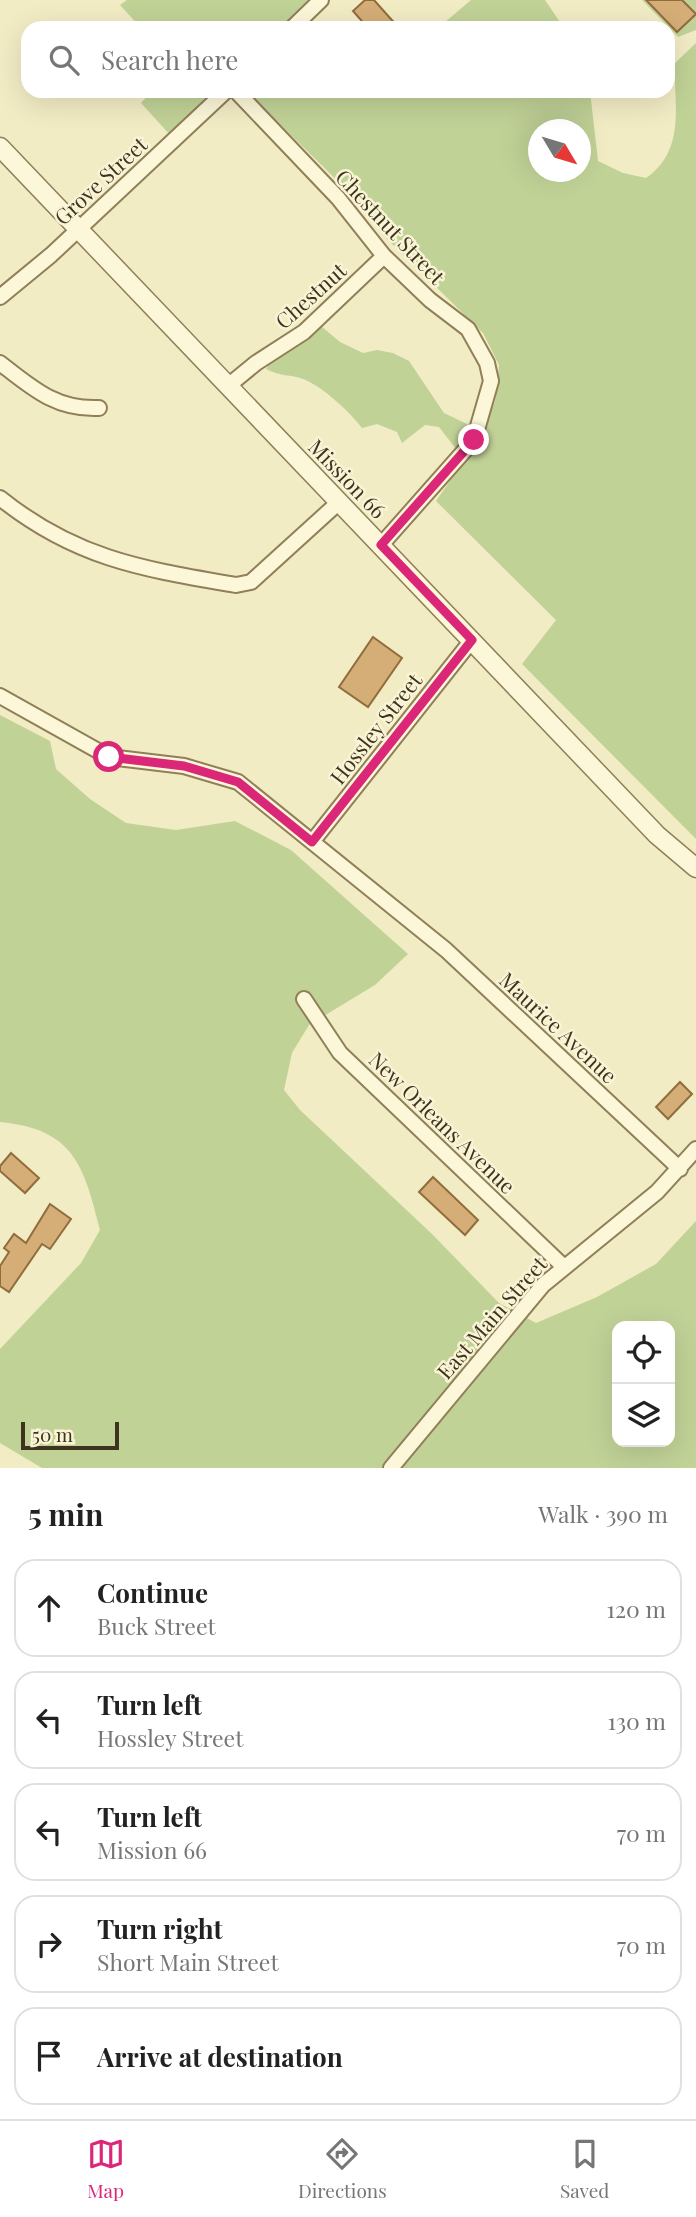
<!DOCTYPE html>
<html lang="en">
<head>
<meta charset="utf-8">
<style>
  :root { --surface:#fff; --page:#f2f2f2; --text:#222; --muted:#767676; --line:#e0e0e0; --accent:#db2777 }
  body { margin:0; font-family:"Playfair Display",serif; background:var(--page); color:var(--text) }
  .controls { position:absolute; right:21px; bottom:21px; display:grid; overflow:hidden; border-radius:14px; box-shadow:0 7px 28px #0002 }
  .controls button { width:63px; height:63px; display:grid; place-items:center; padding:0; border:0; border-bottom:2px solid var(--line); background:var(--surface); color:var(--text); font:35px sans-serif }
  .compass { position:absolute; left:528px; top:119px; width:63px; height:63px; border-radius:50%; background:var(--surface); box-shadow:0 7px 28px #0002; rotate:128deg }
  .scale { position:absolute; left:21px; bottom:18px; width:98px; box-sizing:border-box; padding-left:7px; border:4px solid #3e331e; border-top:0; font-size:19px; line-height:24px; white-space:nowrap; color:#3e331e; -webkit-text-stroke:5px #f9f4d5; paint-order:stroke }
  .stop { position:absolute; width:21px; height:21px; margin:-16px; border:5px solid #db2777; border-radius:50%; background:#fff }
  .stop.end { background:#db2777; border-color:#fff; box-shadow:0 2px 7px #0008 }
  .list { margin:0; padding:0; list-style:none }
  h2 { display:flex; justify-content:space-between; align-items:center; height:91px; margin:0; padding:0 28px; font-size:30px }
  h2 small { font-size:23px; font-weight:400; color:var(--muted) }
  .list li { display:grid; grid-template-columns:46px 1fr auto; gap:21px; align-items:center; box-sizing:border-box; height:98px; margin:0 14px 14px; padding:0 14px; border:2px solid var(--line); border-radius:21px }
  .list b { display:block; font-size:26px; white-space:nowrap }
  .list p { margin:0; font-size:23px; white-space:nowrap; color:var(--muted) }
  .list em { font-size:23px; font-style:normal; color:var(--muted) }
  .icon { flex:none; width:38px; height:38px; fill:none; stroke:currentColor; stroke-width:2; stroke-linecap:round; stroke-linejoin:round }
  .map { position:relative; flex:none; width:696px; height:1468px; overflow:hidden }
  .search { position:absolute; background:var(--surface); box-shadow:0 7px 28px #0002; left:21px; right:21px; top:21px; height:77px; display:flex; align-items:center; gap:18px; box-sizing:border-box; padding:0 24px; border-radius:21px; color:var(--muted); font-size:26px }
  .sheet { height:651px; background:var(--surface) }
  nav { display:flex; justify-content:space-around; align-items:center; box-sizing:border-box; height:98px; border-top:2px solid var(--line); background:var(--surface); font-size:19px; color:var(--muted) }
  nav a { display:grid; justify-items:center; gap:4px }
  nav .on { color:var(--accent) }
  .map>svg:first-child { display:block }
  .green { fill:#c1d297; fill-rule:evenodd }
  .building { fill:#d4ad77; stroke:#916c3c; stroke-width:2 }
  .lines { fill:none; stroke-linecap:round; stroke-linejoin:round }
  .minor-casing { stroke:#907f59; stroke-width:18 }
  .tertiary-casing { stroke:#907f59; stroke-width:21 }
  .minor { stroke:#fcf7d9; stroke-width:14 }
  .tertiary { stroke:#fcf7d9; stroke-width:18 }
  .route { stroke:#db2777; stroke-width:9 }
  .labels { text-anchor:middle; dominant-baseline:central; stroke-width:5; stroke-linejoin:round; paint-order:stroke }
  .street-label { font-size:21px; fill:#3e331e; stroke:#f9f4d5 }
</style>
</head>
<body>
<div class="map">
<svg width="696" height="1468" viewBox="0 0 696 1468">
  <rect width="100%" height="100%" fill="#f2ecc5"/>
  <!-- green -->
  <path class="green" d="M127,0H310L282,28H141L120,5Z
    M471,0H545L564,28H438Z
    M642,0H696V30L678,37Z
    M696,43V839L522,664L556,620L436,501L481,436L495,401L499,365L483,333L383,235L360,203L246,91H590L598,161L623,173L646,178C685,151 675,107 674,64ZM538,130H580V172H538Z
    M152,91H217L171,136L141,103Z
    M321,326L340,342L363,353L377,350L393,353L409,361L444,413L469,425L456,449L439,427L425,425L402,443L397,432L377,424L362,428C350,412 322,386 303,379C290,374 281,377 266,369L272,359Z
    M0,715L50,741L56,769L90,799L126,823L176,830L235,821L291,850L408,954L375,985L309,1025L292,1053L284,1090L300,1110L432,1234L499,1303L536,1323L597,1297L656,1264L696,1221V1468H42L0,1443V1349L81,1263L100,1230C84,1166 74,1129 0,1122ZM617,1326H670V1442H617Z"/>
  <!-- building -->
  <path class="building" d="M365,0H374L399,28H368L353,11Z
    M646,0H682L696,14L677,32Z
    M373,637L402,658L368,707L339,687Z
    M680,1082L692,1094L668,1119L656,1107Z
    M11,1153L39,1178L25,1193L0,1171V1166Z
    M433,1177L478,1220L465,1235L419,1192Z
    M50,1204L71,1219L50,1249L42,1244L9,1292L0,1286V1266L9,1252L4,1248L14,1234L26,1243Z"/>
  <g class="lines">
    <defs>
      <path id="minor" d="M292,28L321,0
        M236,91L338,198L384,256L430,300L468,329L487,363L491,381L474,440L381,545
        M0,297L51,255L226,91
        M0,363C32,388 56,410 99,408
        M228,386L256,363L304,332L384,256
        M0,498C76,559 143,569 236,585L251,582L339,502
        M0,696L109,757L184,766L238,782L446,950L680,1169
        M312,842L472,640
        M304,999L340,1053L563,1266
        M391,1468L543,1285L657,1192L696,1149"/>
      <path id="tertiary" d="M0,147L657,835L696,868"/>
    </defs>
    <!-- minor casing -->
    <use href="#minor" class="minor-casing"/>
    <!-- tertiary casing -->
    <use href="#tertiary" class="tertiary-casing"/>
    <!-- minor -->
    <use href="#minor" class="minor"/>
    <!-- tertiary -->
    <use href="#tertiary" class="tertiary"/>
  </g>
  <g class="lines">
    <!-- route -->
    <path class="route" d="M109,757L184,766L238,782L312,842L472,640L381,545L474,440"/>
  </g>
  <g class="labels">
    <!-- street labels -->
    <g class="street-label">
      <text transform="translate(100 180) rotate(-43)">Grove Street</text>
      <text transform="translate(391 226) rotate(47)">Chestnut Street</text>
      <text transform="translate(310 295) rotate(-42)">Chestnut</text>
      <text transform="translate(348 478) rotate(46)">Mission 66</text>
      <text transform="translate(375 728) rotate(-52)">Hossley Street</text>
      <text transform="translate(559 1027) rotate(43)">Maurice Avenue</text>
      <text transform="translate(443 1122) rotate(44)">New Orleans Avenue</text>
      <text transform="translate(491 1317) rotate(-49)">East Main Street</text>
    </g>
  </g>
</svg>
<div class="controls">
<button><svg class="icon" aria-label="locate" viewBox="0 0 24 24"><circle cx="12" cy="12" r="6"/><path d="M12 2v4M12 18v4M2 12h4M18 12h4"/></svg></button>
<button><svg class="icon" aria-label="layers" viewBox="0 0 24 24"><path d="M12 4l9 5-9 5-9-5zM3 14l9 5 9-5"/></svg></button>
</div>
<svg class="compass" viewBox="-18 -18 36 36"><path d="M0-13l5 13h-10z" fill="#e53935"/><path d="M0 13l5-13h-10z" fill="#767676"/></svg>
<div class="scale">50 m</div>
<div class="stop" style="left:109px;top:757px"></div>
<div class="stop end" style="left:474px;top:440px"></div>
<div class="search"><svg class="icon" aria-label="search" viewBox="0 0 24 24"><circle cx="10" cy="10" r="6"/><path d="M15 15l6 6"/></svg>Search here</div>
</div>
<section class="sheet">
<h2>5 min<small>Walk · 390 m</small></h2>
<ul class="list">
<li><svg class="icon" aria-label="ahead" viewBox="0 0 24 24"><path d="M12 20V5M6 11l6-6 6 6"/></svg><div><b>Continue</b><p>Buck Street</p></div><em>120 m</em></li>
<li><svg class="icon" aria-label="left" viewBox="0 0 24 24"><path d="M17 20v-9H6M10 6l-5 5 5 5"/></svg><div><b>Turn left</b><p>Hossley Street</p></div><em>130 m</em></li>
<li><svg class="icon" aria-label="left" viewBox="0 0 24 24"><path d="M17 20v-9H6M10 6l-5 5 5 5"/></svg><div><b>Turn left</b><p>Mission 66</p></div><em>70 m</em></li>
<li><svg class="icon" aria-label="right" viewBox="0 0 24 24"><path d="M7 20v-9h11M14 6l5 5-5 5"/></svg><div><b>Turn right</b><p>Short Main Street</p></div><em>70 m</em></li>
<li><svg class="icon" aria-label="arrive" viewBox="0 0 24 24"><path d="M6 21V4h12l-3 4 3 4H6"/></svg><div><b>Arrive at destination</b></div></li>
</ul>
</section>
<nav>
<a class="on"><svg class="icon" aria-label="map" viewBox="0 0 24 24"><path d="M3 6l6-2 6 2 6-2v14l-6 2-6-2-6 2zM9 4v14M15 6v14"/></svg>Map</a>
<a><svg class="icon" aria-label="directions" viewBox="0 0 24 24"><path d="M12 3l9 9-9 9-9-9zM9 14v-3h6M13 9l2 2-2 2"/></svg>Directions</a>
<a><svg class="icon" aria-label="saved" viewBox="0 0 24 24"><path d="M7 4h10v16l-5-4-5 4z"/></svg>Saved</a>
</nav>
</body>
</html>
